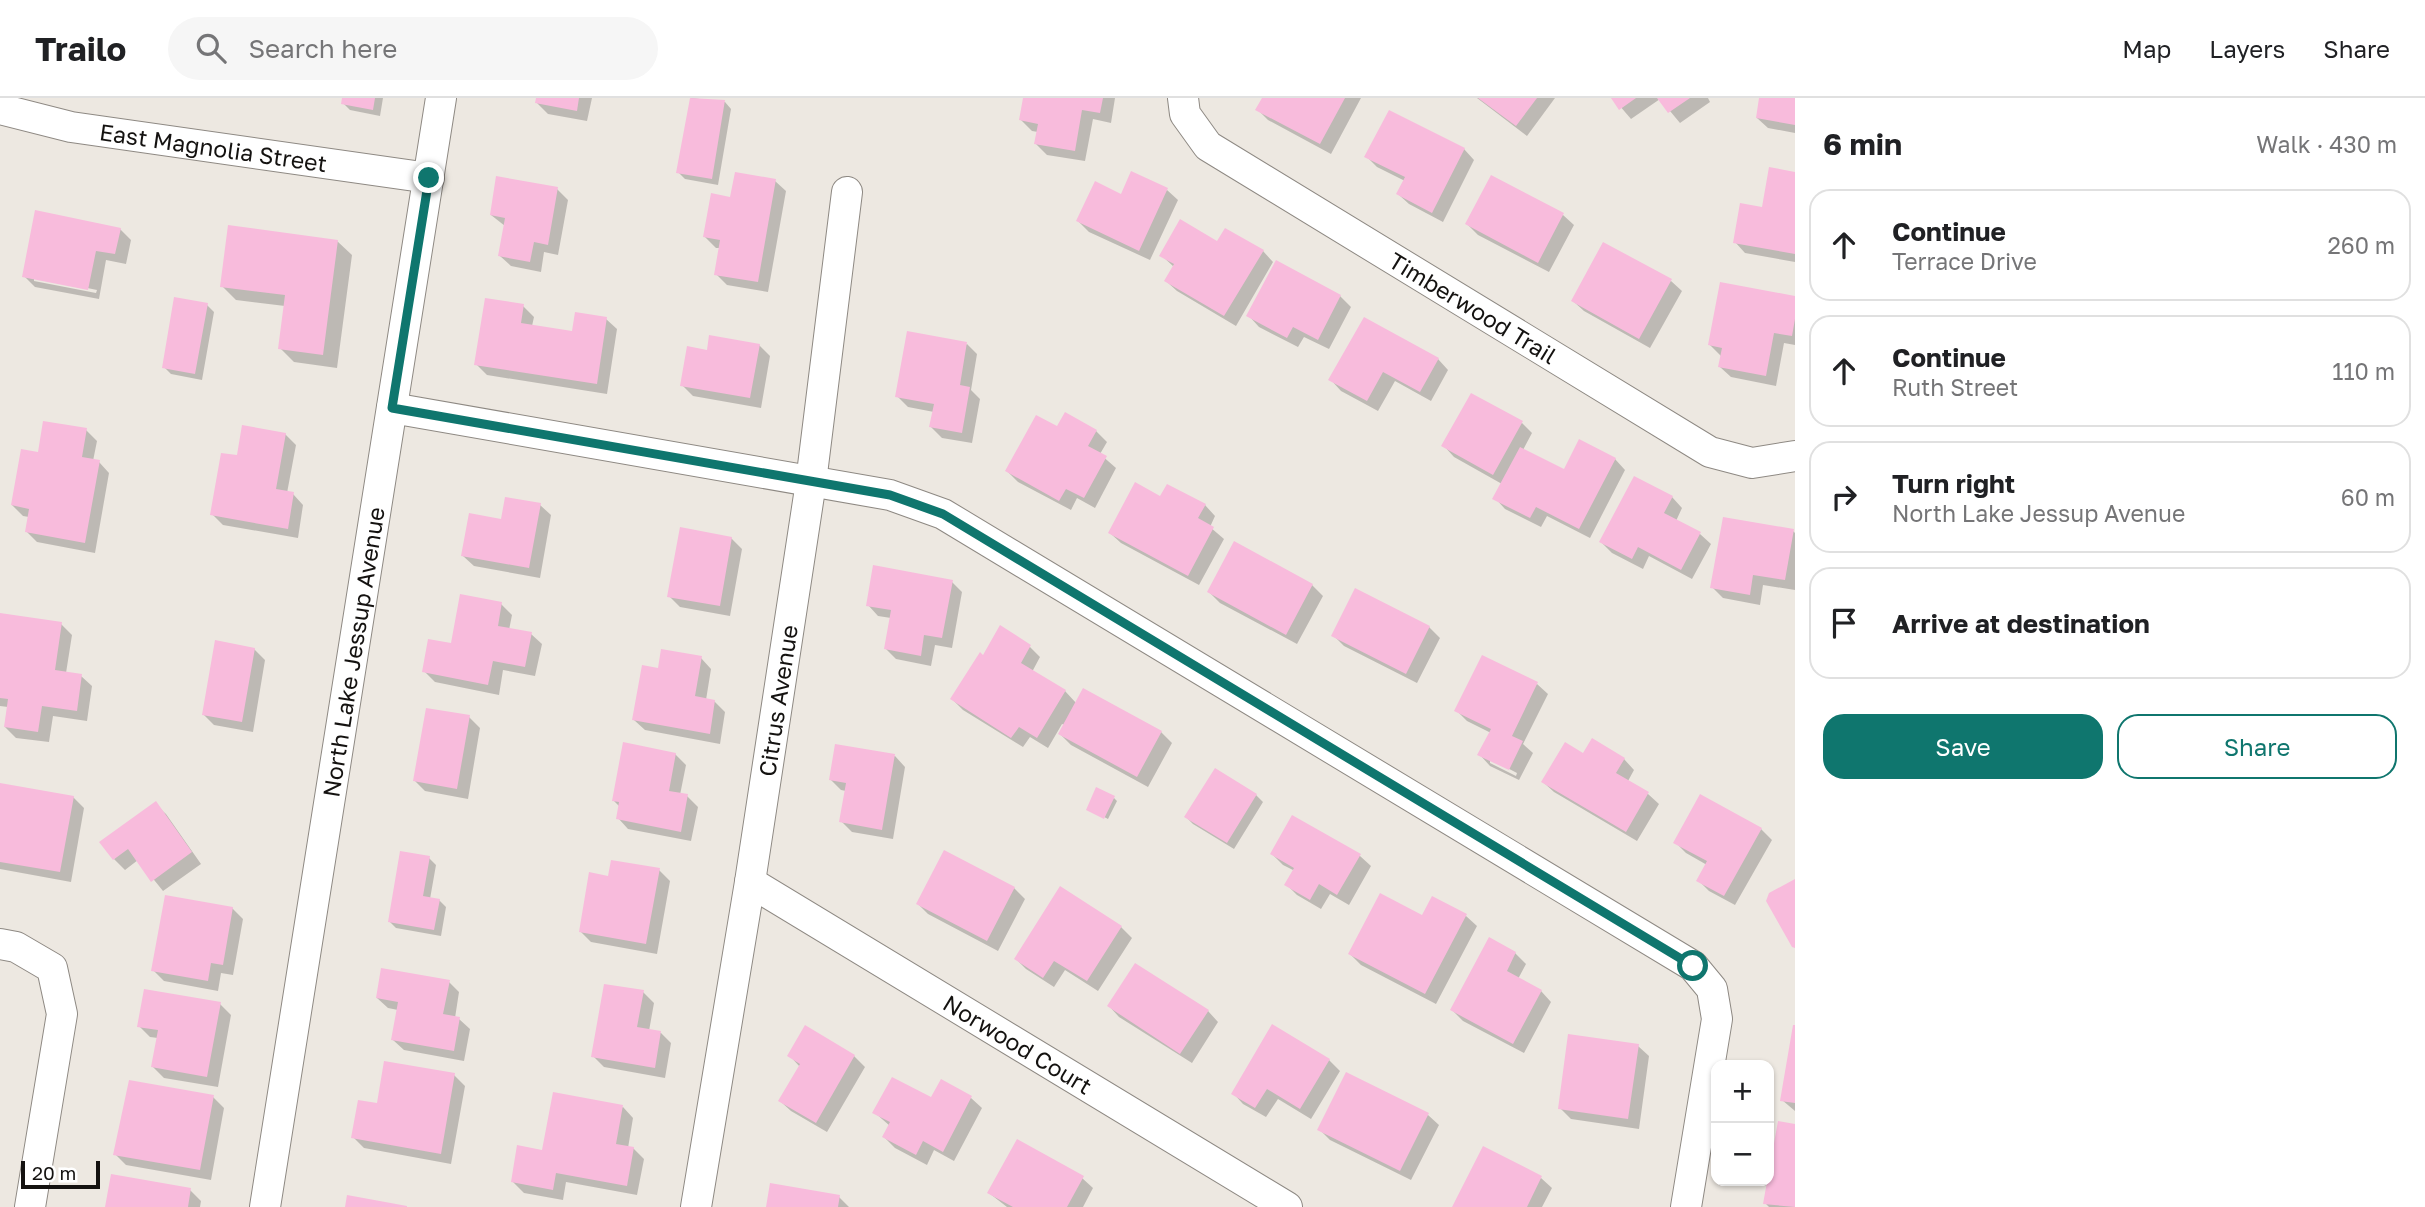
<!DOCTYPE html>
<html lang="en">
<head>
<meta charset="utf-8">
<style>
  :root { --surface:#fff; --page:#f6f6f6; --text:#202124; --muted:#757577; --line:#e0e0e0; --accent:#0f766e }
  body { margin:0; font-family:"Golos Text",sans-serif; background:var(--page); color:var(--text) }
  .controls { position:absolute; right:21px; bottom:21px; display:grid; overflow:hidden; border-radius:14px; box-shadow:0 2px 5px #0004 }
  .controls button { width:63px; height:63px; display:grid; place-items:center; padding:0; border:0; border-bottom:2px solid var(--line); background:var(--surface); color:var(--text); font:35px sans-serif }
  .scale { position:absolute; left:21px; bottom:18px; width:79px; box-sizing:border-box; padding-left:7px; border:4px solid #141210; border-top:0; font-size:19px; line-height:24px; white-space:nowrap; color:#141210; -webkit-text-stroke:5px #fff; paint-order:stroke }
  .stop { position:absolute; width:21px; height:21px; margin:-16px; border:5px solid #0f766e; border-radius:50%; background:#fff }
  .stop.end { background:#0f766e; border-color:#fff; box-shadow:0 2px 7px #0008 }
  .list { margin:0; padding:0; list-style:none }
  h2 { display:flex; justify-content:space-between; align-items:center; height:91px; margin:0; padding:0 28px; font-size:30px }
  h2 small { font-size:23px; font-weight:400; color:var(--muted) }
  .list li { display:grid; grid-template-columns:46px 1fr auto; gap:21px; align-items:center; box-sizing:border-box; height:112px; margin:0 14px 14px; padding:0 14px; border:2px solid var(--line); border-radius:21px }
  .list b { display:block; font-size:26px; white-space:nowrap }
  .list p { margin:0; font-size:23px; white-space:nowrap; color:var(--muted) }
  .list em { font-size:23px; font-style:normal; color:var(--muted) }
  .actions { display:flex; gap:14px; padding:21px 28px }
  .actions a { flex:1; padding:16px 0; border:2px solid var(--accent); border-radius:21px; text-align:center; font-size:24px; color:var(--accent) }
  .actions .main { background:var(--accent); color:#fff }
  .icon { flex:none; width:38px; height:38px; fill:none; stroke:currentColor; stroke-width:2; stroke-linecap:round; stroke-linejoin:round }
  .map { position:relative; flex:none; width:1795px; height:1109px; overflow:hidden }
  header { display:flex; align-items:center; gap:42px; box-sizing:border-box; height:98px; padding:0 35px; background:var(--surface); border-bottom:2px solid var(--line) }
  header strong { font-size:33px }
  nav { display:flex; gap:38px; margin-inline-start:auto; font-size:24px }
  .search { width:490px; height:63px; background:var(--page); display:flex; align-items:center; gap:18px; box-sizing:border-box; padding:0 24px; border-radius:38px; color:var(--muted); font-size:26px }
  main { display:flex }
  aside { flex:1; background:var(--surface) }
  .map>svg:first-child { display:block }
  .shadow { fill:#0003; fill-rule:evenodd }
  .building { fill:#f8bbdc }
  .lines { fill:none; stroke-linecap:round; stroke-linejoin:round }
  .minor-casing { stroke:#8e8983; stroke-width:32 }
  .minor { stroke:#fff; stroke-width:30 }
  .route { stroke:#0f766e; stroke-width:9 }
  .labels { text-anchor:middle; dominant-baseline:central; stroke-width:6; stroke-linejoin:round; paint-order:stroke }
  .street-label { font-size:23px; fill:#141210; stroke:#fff }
</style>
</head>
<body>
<header>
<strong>Trailo</strong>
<div class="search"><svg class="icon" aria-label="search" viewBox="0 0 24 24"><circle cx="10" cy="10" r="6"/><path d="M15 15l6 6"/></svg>Search here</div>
<nav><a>Map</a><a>Layers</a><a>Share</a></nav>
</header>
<main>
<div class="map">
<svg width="1795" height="1109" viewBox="0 0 1795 1109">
  <rect width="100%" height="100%" fill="#ede8e1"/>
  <!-- shadow -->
  <path class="shadow" d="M344,0H383L380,18L350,12L343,5Z
    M538,0H592L587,23L548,16L537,5Z
    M691,0L725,4L731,11L718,87L685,81L678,74Z
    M1025,0H1115L1111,25L1093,21L1085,63L1047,57L1036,46L1038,34L1032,33L1021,22Z
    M1264,0H1361L1331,56L1268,22L1257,11Z
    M1477,0H1555L1527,38Z
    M1613,0H1708L1710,4L1680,25L1660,1L1631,21Z
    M1761,0H1795V35L1768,30L1757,20Z
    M1464,51L1474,62L1443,124L1409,106L1398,96L1405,83L1377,69L1366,58Z
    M1795,76V164L1745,155L1735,144Z
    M775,83L786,93L768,194L727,187L716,176L721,150H716L705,139L732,101Z
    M557,91L568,102L558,157L544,154L541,174L511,168L500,158L505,128L491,117Z
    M1167,92L1178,102L1150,162L1089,134L1078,123Z
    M1563,117L1574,127L1549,174L1478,137L1467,126Z
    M120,131L131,142L126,166L106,162L99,201L35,189L24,178ZM34,179L97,192L96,195L34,183Z
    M337,143L352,157L337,270L294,264L280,250L285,208L236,202L222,188Z
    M1218,146L1263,153L1273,164L1236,228L1177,193L1166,183L1174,169L1161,157Z
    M1276,165L1340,198L1351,209L1329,251L1304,239L1298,249L1259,229L1249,218Z
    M1671,183L1682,193L1650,250L1584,213L1573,203Z
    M1795,199V247L1784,245L1776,288L1731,279L1720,269L1721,258L1710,247Z
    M207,207L214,214L202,282L171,276L164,269Z
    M523,208L534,219L532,228L573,234L606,221L617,231L607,296L487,277L476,266Z
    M967,246L977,256L971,292L980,301L972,345L942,340L931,329L934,314L908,309L897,298Z
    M759,247L770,258L761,310L693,298L682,287L708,254Z
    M1438,261L1448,272L1431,303L1395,283L1378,313L1341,293L1331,282Z
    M1522,325L1532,335L1523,352L1564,374L1615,361L1625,372L1590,440L1547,418L1541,429L1505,411L1495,400L1502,386L1454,359L1444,348Z
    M1058,331L1096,333L1107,344L1100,356L1116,370L1095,410L1077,400L1071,412L1018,384L1007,373Z
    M86,332L97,343L93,363L99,364L109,375L95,455L37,444L26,433L29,419L23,418L12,407L39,356Z
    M285,336L296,347L287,395L293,396L303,407L298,440L223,427L212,416L238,360Z
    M1672,399L1682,410L1676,423L1700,436L1711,446L1692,481L1649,458L1643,471L1612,455L1601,444Z
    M1161,400L1205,407L1215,418L1210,429L1224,441L1199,487L1121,445L1110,435Z
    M540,407L551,417L540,480L474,468L463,458L502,423Z
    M1793,433L1795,435V492L1763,487L1760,507L1723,500L1712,489Z
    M731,440L742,451L730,518L680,509L669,498Z
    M1235,446L1312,487L1323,498L1297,546L1220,505L1209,494Z
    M952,484L962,494L952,550L935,547L931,568L896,561L886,551L891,520L878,518L868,507Z
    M501,506L512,517L509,532L531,536L542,546L535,578L503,572L499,597L435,584L424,573Z
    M0,517L61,526L72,537L66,575L81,578L92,588L87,623L53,618L49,644L16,640L5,629L8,609L0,608Z
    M1429,529L1440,540L1417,585L1344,548L1333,537Z
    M1030,549L1040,559L1032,574L1065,593L1077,606L1161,634L1172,645L1148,689L1071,647L1060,636L1065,627L1062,626L1048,650L1030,639L1023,649L963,612L952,601L984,560Z
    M254,551L265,562L253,634L214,627L203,616Z
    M701,560L711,571L706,602L714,603L725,614L720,646L645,632L634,622L659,572Z
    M1537,586L1548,596L1523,646L1533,655L1519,682L1490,668L1480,657L1491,635L1467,623L1457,613ZM1490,661L1517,675L1516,678L1490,665Z
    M469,619L480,630L468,701L425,693L415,683Z
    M675,656L686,667L680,697L687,698L698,709L691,743L628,731L618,720L620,709L614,703Z
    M1584,657L1624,661L1634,672L1628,683L1648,696L1659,706L1637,743L1554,694L1543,684Z
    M895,658L905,669L893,741L852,734L841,723L846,693L841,692L830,681Z
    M0,695L73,699L84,710L71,784L0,771Z
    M1256,697L1263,704L1234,751L1193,726L1186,719Z
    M1114,700L1117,703L1108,721L1089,711Z
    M155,706L166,716L201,766L163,793L138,762L125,772L114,761Z
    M1293,720L1360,758L1371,768L1349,807L1330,796L1321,811L1297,797L1287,787L1295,773L1283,767L1272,756Z
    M1761,731L1772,742L1735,807L1709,793L1698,782L1707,767L1686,755L1675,744Z
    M429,760L436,767L430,801L439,802L446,809L441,838L396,830L389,823Z
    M659,772L670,783L657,856L591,844L581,834L610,780Z
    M1014,790L1025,801L998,853L928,816L918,806Z
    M1060,791L1121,829L1132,840L1098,893L1065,872L1054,889L1026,871L1016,861Z
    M1433,801L1466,818L1477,828L1436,906L1361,867L1350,856L1423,819Z
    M232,810L243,821L233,877L221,875L218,893L164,883L153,872Z
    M1490,842L1515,855L1526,866L1518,881L1541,893L1551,904L1524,955L1463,923L1452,912Z
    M449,884L459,894L455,920L459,921L470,931L464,963L404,952L393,942L398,912L388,910L377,900Z
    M643,894L654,905L649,933L661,935L671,945L665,980L604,969L593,958Z
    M220,906L231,917L218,989L164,980L153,969L158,940L150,939L139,928Z
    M1109,908L1208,913L1218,924L1192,965L1119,919Z
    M1795,929V1013L1782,1002Z
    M1638,948L1649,958L1639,1031L1571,1021L1560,1010Z
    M789,957L854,958L865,969L827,1034L791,1013L780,1003L800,969Z
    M1329,962L1340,973L1311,1021L1278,1001L1266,1019L1243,1006L1233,995Z
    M454,977L465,988L451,1066L364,1050L353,1039L378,1007Z
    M941,984L971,1000L982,1010L954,1063L934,1052L927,1067L895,1050L884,1039L890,1028L874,1014L932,1002Z
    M213,999L224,1010L211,1082L126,1067L115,1056Z
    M623,1009L633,1020L628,1050H633L644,1061L637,1097L566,1084L563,1102L524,1095L513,1084L544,1054Z
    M1428,1017L1439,1027L1411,1082L1330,1042L1320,1032Z
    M1795,1028V1109H1769L1765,1105Z
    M1082,1080L1093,1090L1083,1109H1007L989,1095Z
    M1541,1080L1552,1090L1542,1109H1454Z
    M190,1092L201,1103L200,1109H107Z
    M839,1099L849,1109H767Z"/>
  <!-- building -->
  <path class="building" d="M342,0H375L373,12L341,6Z
    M536,0H579L577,13L535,5Z
    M690,0L725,2L712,81L676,75Z
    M1023,0H1103L1100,15L1082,12L1075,53L1034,46L1038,26L1019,22Z
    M1262,0H1345L1320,46L1255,12Z
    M1478,0H1537L1516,28Z
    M1611,0H1636L1619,12Z
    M1657,0H1690L1668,15Z
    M1759,0H1795V27L1756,20Z
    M1389,12L1465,50L1432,115L1396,96L1405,79L1364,59Z
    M1769,69L1795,74V156L1733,145L1740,105L1762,109Z
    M1131,73L1168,90L1139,153L1076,123L1095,83L1121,96Z
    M735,74L776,81L758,184L714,177L720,142L703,139L711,95L730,99Z
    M1491,77L1564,115L1538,165L1465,126Z
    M496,78L558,89L548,147L534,144L530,164L498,158L505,120L490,117Z
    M35,112L121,130L115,156L96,153L88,192L22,179Z
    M1180,121L1217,143L1225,130L1264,152L1224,218L1164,183L1174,166L1159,158Z
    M228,127L338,142L323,257L278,251L285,197L220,189Z
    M1603,144L1672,181L1639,241L1571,203Z
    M1276,162L1341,197L1318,242L1293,229L1287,240L1246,218Z
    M1720,184L1795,198V221L1792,238L1774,235L1766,278L1718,269L1722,250L1708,247Z
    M174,199L208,205L195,276L162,270Z
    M485,200L524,206L521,225L572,233L575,214L607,219L597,286L474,267Z
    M1364,219L1439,260L1420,294L1383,274L1367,303L1328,282Z
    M907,233L967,244L960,287L970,289L962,335L929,329L934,306L895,299Z
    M709,237L760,246L750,300L680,288L687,248L707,252Z
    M1471,295L1523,323L1493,377L1441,348Z
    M1065,314L1097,332L1088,348L1107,358L1084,400L1066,391L1059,403L1005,373L1036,317L1057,328Z
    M43,323L87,330L82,359L100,362L85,445L25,434L29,411L11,407L21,351L38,354Z
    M242,327L286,335L276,391L294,394L288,431L210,417L221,355L237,357Z
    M1579,341L1616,360L1579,431L1536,409L1530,420L1492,401L1520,349L1564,371Z
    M1634,378L1673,398L1664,415L1701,434L1681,472L1638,449L1632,461L1599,444Z
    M1135,384L1160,398L1167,386L1206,406L1198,420L1214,429L1188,478L1108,435Z
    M505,399L541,405L529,470L461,458L469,415L501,421Z
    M1723,419L1794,431L1785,482L1753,477L1750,497L1710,490Z
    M680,429L732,439L720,508L667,499Z
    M1234,443L1313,486L1286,537L1207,494Z
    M873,467L953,482L942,540L924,537L921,558L884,551L891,512L866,508Z
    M1355,490L1430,528L1406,576L1331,538Z
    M460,496L502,504L498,528L532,534L525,569L493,563L488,587L422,574L428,541L451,545Z
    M0,515L62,524L55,572L82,576L77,613L42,608L38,634L4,629L8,601L0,600Z
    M1000,527L1031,547L1021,565L1066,592L1037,640L1019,629L1011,640L950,601L980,554L983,557Z
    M215,542L255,550L242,624L202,617Z
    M661,551L702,558L695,598L715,602L710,636L632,622L642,567L658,570Z
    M1482,557L1538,584L1512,638L1523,643L1509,672L1477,657L1491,631L1454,613Z
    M1083,590L1162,633L1137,679L1058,636Z
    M426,610L470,617L457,691L413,683Z
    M1592,640L1625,660L1616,675L1649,694L1626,734L1541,684L1565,644L1583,655Z
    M623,644L676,655L669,693L688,696L681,734L616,721L619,704L612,703Z
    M835,646L895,656L882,732L839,724L846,685L829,682Z
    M1215,670L1257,696L1227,745L1184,719Z
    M0,685L74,698L60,774L0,764Z
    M1096,689L1115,698L1104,721L1086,712Z
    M1700,696L1762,730L1724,798L1696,783L1707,763L1673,745Z
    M156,703L192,754L151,784L128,751L113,762L99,744Z
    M1292,717L1361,756L1337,797L1319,786L1310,802L1284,787L1294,770L1270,756Z
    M944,752L1015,789L987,843L916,806Z
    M400,753L430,758L423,798L440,801L434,832L388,824Z
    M611,762L660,770L646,846L579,834L589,774L608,778Z
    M1795,781V850L1792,849L1766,803L1769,795Z
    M1060,788L1122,828L1087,883L1054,863L1043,880L1014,861Z
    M1380,795L1422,817L1432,798L1467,816L1425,896L1348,856Z
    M165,797L233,809L223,867L211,865L208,883L151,873Z
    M1489,839L1516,854L1507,873L1542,892L1513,946L1450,912Z
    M1135,865L1209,912L1180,956L1107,908Z
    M381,870L450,882L443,916L460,919L454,953L391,942L398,904L376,900Z
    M604,886L644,892L637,929L661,933L655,970L591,959Z
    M144,891L221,904L207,979L151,969L158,932L137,929Z
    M1272,926L1330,961L1300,1011L1267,991L1255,1010L1231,996Z
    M805,927L855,957L816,1025L778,1003L800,966L787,958Z
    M1793,927H1795V1005L1780,1003Z
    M1568,936L1639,946L1628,1021L1558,1011Z
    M384,963L455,975L441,1056L351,1040L358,1002L377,1005Z
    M1346,974L1429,1015L1400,1073L1317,1032Z
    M892,979L931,999L941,981L972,998L943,1054L923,1043L916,1057L882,1039L890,1024L872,1015Z
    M129,982L214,997L200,1072L113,1057Z
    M553,994L623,1007L616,1046L634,1049L627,1088L556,1075L553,1092L511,1084L517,1047L542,1052Z
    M1778,1023L1795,1026V1109L1763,1106Z
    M1017,1041L1084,1078L1067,1109H1013L987,1095Z
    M1483,1048L1542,1078L1527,1109H1452Z
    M111,1076L191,1090L188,1109H105Z
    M770,1085L840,1097L838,1109H766Z
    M347,1097L407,1108V1109H345Z"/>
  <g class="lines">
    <defs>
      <g id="minor">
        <path id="s1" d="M1183,0L1185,16L1208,48L1710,354L1752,365L1795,358"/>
        <path id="s2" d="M0,11L71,29L429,80"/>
        <path d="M392,310L890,397L943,416L1693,868L1712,891L1717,921L1686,1109"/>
        <path id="s3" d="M750,784L1287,1109"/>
        <path d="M0,846L16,849L52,870L62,916L30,1109"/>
        <path id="s4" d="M265,1109L441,0"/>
        <path id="s5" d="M696,1109L750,784L811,384L847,94"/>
      </g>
    </defs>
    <!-- minor casing -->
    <use href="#minor" class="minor-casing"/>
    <!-- minor -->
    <use href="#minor" class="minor"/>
  </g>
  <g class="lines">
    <!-- route -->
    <path class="route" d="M429,80L392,310L890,397L943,416L1693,868"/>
  </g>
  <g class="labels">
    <!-- street labels -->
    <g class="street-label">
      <text stroke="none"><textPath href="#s2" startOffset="217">East Magnolia Street</textPath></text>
      <text stroke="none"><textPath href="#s1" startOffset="366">Timberwood Trail</textPath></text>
      <text stroke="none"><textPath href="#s4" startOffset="562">North Lake Jessup Avenue</textPath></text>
      <text stroke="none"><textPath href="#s5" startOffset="513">Citrus Avenue</textPath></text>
      <text stroke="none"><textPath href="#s3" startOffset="313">Norwood Court</textPath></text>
    </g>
  </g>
</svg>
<div class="controls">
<button>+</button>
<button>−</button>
</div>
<div class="scale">20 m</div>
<div class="stop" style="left:1693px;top:868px"></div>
<div class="stop end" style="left:429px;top:80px"></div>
</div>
<aside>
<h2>6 min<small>Walk · 430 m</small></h2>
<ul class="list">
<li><svg class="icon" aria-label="ahead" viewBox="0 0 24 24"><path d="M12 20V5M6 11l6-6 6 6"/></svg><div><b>Continue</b><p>Terrace Drive</p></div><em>260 m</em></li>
<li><svg class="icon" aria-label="ahead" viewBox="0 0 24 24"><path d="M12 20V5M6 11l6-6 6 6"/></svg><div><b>Continue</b><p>Ruth Street</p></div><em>110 m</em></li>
<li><svg class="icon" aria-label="right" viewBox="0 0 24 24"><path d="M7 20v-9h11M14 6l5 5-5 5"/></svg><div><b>Turn right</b><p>North Lake Jessup Avenue</p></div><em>60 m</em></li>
<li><svg class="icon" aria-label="arrive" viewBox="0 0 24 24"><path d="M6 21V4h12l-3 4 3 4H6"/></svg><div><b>Arrive at destination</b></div></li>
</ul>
<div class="actions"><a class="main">Save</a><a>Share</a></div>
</aside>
</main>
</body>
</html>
